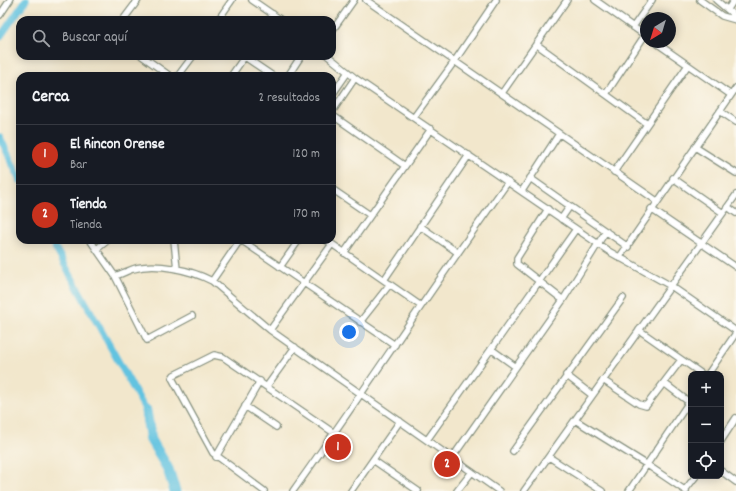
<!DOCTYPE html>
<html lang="es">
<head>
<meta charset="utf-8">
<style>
  :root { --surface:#171b24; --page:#20242c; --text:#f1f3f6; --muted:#9ea1a6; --line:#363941; --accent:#c8321e }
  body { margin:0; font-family:Dekko,sans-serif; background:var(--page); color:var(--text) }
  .controls { position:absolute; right:12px; bottom:12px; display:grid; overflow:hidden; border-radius:8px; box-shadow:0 2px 10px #0003 }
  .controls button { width:36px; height:36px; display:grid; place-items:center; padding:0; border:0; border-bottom:1px solid var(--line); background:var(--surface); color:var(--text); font:20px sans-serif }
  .compass { position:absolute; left:640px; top:12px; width:36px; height:36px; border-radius:50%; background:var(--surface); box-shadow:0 2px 10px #0003; rotate:218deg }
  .you { position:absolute; left:349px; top:332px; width:14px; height:14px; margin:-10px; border:3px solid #fff; border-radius:50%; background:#1a73e8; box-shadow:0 0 0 6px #1a73e833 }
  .badge { display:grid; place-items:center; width:26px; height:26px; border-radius:50%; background:var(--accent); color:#fff; font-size:13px; font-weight:700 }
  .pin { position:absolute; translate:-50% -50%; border:2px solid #fff; box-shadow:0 1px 4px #0006 }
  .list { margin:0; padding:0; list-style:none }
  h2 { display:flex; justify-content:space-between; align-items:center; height:52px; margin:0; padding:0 16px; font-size:17px }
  h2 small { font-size:13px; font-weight:400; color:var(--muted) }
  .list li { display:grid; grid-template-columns:26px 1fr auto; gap:12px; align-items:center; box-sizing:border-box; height:60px; padding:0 16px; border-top:1px solid var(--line) }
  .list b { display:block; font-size:15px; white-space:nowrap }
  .list p { margin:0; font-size:13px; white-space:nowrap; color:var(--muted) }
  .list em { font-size:13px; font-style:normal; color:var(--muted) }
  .icon { flex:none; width:22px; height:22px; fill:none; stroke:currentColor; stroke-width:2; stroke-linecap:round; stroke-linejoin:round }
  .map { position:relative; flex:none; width:736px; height:491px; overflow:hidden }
  .search { position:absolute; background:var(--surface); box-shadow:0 2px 10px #0003; left:16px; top:16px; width:320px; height:44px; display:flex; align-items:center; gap:10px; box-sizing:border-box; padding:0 14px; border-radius:12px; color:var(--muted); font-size:15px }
  .panel { position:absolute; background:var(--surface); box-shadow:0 2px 10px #0003; left:16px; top:72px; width:320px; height:172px; border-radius:12px }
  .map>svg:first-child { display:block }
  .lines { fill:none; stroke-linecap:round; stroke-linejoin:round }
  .canal { stroke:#62c3e0; stroke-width:7 }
  .river { stroke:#62c3e0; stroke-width:11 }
  .street-casing { stroke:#889280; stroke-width:8 }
  .street { stroke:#fff; stroke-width:5.5 }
</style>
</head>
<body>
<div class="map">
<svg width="736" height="491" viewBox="0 0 736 491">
  <rect width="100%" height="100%" fill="#fbf7ec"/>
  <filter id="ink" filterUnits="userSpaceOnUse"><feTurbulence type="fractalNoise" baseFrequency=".025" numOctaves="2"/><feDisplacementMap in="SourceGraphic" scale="8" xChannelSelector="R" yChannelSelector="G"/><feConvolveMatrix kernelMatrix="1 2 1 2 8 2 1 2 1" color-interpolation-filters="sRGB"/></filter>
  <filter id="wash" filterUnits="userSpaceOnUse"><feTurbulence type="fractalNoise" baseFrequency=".012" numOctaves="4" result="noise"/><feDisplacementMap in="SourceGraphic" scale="16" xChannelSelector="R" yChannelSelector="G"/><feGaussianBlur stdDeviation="0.9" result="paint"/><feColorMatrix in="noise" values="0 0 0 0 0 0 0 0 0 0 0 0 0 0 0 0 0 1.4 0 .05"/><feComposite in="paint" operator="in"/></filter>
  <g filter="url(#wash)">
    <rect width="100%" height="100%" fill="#f2e7cc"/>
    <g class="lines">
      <!-- canal -->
      <path class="canal" d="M0,37L26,0
        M0,137L20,180
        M51,240L146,411"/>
      <!-- river -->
      <path class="river" d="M146,411L151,440L168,469L175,491"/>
    </g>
  </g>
  <g filter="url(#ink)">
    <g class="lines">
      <defs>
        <path id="street" d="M252,0L281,20
          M366,0L657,201
          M595,0L646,36
          M700,0L722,16L736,20
          M716,0L736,17
          M728,9L734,0
          M0,15L10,0
          M123,20L138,0
          M218,20L232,0
          M269,20L273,14
          M633,27L652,0
          M332,31L354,0
          M655,42L731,95
          M536,44L647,124
          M142,56L170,76
          M328,56L355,78L610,252L671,286L736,331
          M245,57L273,76
          M178,76L193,56
          M231,76L245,56
          M288,76L301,56
          M502,93L567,0
          M606,94L645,35
          M332,95L348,72
          M720,111L736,122
          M332,112L355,78
          M332,115L405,166
          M414,117L454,62L496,0
          M695,147L736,173
          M614,172L688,65
          M530,178L628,247
          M673,178L723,213
          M332,189L370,215
          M522,191L559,134
          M728,207L736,213
          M548,209L517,258V264L563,300
          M651,209L736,267
          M561,219L570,206
          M420,226L457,252
          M90,240L115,276L147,340L192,316
          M174,240L177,269
          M241,240L395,345
          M326,240L332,244
          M97,249L108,240
          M344,253L431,129
          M619,258L736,88
          M280,267L299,240
          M115,276C121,274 127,271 133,269C156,262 191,270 212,281L270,330L499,491
          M384,280L469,155
          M212,281L240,240
          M360,322L390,284
          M270,330L332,244L421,306
          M639,330L702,374
          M491,349L516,367
          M708,374L736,333
          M566,375L592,395
          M603,380L639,404L646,406L681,360
          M664,383L689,402
          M267,386L295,347
          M245,406L276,427
          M575,420L646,464L686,491
          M427,440L576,229
          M721,441L736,418
          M513,451L623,298
          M216,457L260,381
          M549,457L602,491
          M452,458L563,300L606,231
          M373,460L418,491
          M721,471L736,482
          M685,490L696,476
          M264,491L213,453L172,378L174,375L214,355L223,357L334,433
          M293,491C366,389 435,283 508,182
          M351,491L400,421
          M457,491L472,472
          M524,491L736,195
          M629,491L691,399"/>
      </defs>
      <!-- street casing -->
      <use href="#street" class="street-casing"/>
      <!-- street -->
      <use href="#street" class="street"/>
    </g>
  </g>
</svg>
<div class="controls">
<button>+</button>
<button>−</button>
<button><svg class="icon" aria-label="locate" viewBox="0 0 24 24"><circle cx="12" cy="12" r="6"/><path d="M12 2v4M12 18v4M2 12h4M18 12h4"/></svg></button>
</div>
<svg class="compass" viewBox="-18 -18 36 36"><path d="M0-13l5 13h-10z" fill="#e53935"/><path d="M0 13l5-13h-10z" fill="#9ea1a6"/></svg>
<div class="you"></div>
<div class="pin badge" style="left:338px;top:447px">1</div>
<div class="pin badge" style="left:447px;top:464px">2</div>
<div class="search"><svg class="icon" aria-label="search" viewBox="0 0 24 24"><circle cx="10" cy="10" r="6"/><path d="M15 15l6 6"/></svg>Buscar aquí</div>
<section class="panel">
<h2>Cerca<small>2 resultados</small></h2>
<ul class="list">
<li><span class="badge">1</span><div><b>El Rincon Orense</b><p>Bar</p></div><em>120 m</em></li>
<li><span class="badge">2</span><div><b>Tienda</b><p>Tienda</p></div><em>170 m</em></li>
</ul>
</section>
</div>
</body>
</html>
